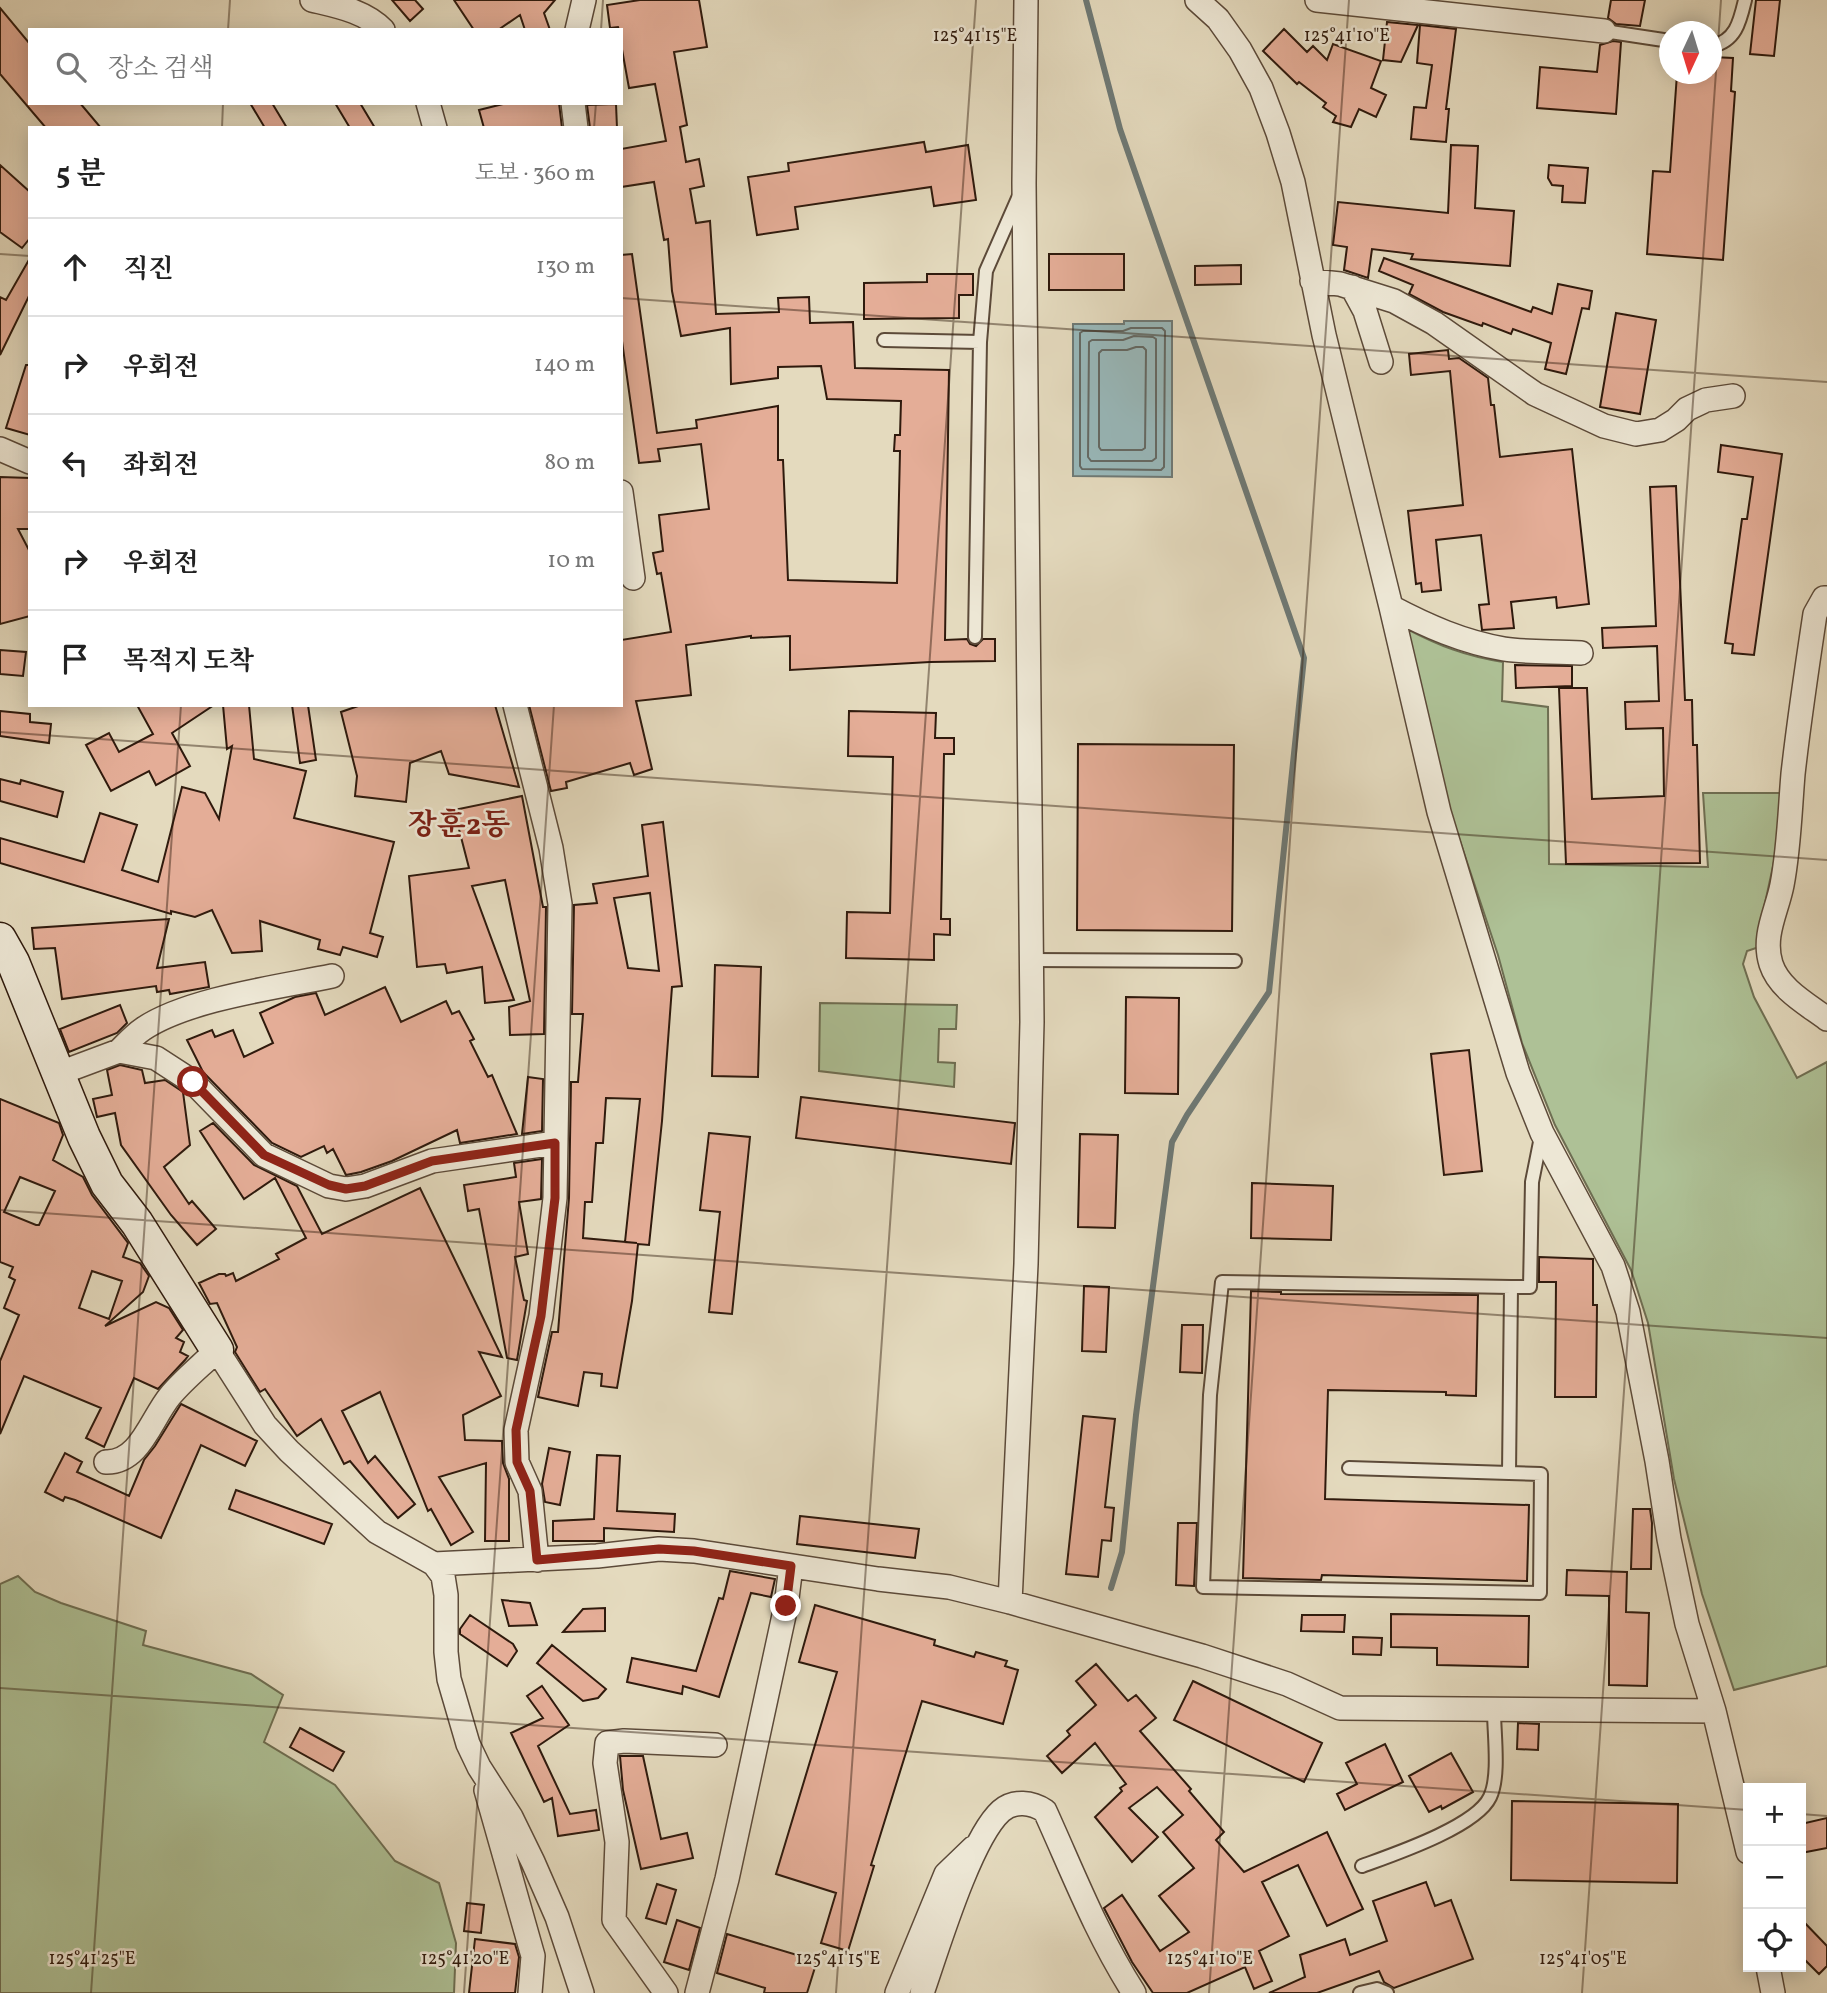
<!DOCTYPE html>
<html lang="ko">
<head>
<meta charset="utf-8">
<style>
  :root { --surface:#fff; --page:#f2f2f2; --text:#222; --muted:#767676; --line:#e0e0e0 }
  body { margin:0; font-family:Vollkorn,"Noto Serif KR",serif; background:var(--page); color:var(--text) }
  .controls { position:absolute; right:21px; bottom:21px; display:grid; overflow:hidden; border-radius:0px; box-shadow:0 4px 18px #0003 }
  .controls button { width:63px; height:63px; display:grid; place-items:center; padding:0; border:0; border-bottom:2px solid var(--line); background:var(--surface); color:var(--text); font:35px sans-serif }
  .compass { position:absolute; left:1659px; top:21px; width:63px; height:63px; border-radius:50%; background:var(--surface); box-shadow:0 4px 18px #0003; rotate:184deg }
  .stop { position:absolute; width:21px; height:21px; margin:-16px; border:5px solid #8f2418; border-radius:50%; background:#fff }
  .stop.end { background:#8f2418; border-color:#fff; box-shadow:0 2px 7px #0008 }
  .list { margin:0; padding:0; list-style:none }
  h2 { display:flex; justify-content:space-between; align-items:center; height:91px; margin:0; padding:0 28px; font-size:30px }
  h2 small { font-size:23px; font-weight:400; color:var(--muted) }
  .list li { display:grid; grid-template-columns:46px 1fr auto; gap:21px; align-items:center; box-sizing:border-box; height:98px; padding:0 28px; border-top:2px solid var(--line) }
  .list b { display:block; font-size:26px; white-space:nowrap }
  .list em { font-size:23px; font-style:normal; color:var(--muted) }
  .icon { flex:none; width:38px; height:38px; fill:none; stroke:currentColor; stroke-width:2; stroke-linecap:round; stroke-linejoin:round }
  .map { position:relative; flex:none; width:1827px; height:1993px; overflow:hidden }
  .search { position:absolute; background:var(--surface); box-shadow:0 4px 18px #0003; left:28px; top:28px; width:595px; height:77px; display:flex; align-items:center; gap:18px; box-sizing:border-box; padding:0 24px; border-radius:0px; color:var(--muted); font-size:26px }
  .panel { position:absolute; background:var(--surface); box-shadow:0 4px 18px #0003; left:28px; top:126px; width:595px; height:581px; border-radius:0px }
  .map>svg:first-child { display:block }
  .green { fill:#aec196; stroke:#6e6e52; stroke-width:2 }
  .water { fill:#98b8ba; stroke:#6e7975; stroke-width:2 }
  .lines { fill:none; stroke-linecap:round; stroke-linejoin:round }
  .shore { stroke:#646964; stroke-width:2 }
  .stream { stroke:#6e7975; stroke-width:6 }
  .building { fill:#e4ad97; stroke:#2f1a0d; stroke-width:2; fill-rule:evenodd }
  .lane-casing { stroke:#5c4a39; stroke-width:16 }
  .street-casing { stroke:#5c4a39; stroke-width:26 }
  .secondary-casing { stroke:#2f1a0d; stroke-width:35 }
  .lane { stroke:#ede7d5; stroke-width:12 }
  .street { stroke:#ede7d5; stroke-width:23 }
  .secondary { stroke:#ede7d5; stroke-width:32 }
  .route { stroke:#8f2418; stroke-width:9 }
  .ticks { fill:none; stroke:#2f1a0d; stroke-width:2; stroke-opacity:0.45 }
  .labels { text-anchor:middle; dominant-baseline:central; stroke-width:5; stroke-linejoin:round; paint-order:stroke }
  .quarter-label { font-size:30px; font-weight:bold; fill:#7a1f14; stroke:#ede7d5 }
  .ticks-label { font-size:18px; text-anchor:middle; fill:#2f1a0d; stroke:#ede7d5; stroke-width:5; stroke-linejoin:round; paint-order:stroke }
</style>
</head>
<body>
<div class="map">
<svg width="1827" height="1993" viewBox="0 0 1827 1993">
  <rect width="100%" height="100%" fill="#e4dabe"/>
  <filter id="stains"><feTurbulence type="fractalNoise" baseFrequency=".00286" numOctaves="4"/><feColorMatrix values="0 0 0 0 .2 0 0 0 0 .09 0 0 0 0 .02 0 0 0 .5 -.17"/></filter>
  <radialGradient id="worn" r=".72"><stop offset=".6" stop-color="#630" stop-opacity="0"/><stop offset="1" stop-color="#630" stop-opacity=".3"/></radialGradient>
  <!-- green -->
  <path class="green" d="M1407,629C1440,646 1465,656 1503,662L1502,701L1548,707L1549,864L1708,867L1703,793H1782L1775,857L1758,935L1759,947L1747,951L1743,964L1754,997L1797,1078L1827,1062V1666L1734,1690L1702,1594L1674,1479L1648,1323L1631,1270L1555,1125L1522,1043L1498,955L1451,814Z
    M820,1003L957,1005L956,1029H939L938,1062L955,1063L954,1087L819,1071Z
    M18,1576L35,1592L61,1603L146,1631L143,1645L251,1674L283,1695L264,1742L335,1785L395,1861L439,1883L456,1943L454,1993H0V1584Z"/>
  <!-- water -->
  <path class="water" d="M1124,321H1172V477L1073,476V324H1124Z"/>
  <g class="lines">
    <!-- shore -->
    <path class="shore" d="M1131,328H1162L1165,331L1164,467L1161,470L1082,469L1080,466V333L1083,331H1123Z
      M1134,336L1153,337L1156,339V458L1152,461H1091L1088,457L1089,342L1092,340H1123Z
      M1136,347H1143L1146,350L1145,448L1142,450H1101L1099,447V353L1102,350H1127Z"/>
    <!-- stream -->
    <path class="stream" d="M1086,0L1120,129L1304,658L1269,992L1187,1115L1172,1142L1136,1415L1122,1552L1111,1588"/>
  </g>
  <!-- building -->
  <path class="building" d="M392,0H415L423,9L410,21Z
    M454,0H555L544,13L550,30H525L520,15L498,30H474Z
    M640,0H699L707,47L674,52L687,125L680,127L686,162L699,159L704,186L690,189L696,223L710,221L716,314L779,312L778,298L809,297L810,323L853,322L855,368L949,370L945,640L967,639L970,644L976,646L983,639H995V661L930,662L790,670V636L751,638V636L686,645L691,695L636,701L652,769L634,775L630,763L566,782L567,788L551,791L529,705H621V640L671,632L661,573L657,574L653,553L663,551L659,515L709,509L701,444L658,449L660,461L639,463L621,334V255L632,254L657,433L697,428L696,420L778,406V460H783L788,580L897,583L900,451H894L895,435H900L901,401L827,399L821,366L778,367V378L731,384L730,328L681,336L672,291L668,239L664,240L654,182L621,187V149L666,141L655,84L629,88L621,44V30H619L618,27L610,28L607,5Z
    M1611,0H1645L1640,26L1616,24L1608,18Z
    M1756,0H1780L1774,56L1750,54Z
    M0,8L30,44V103H80L101,128H46L0,74Z
    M1387,22L1418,25L1401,62L1383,60Z
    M1420,25L1456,29L1446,109H1449L1446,142L1411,139L1414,107L1426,108L1432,65L1417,63Z
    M1284,29L1307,52L1313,46L1327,60L1333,44L1381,61L1371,88L1386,95L1376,117L1359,109L1351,127L1333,122L1336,116L1323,107L1326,103L1299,82L1297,84L1263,51Z
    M1613,41L1621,42L1616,114L1537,108L1540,67L1597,72L1600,45Z
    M1712,57L1733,58L1731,91L1735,92L1723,260L1647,254L1653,171L1670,172L1677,74H1712Z
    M250,103H272L287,128H265Z
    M335,103H360L375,128H350Z
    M507,103H559L562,128H484L479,110Z
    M616,104L617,128H590L587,105Z
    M924,142L926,152L968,145L976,200L934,206L931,187L795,207L798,229L757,235L748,177L789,171L788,163Z
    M1451,145L1478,146L1475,208L1514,211L1510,266L1411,259L1413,254L1372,249L1368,278L1344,270L1347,247L1333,245L1338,202L1448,213Z
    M0,165L30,192V238L22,248L0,232Z
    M1549,165L1588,168L1585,203L1562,202L1563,186L1552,185L1548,178Z
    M1049,254H1124V290H1049Z
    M30,258V294L0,355V297L6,300Z
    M1384,258L1531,312L1533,307L1552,314L1558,284L1592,291L1589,309L1582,308L1566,374L1545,369L1551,343L1513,329L1511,334L1483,323L1482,326L1443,312L1409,294L1413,285L1379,271Z
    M1241,265V284L1195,285V266Z
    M927,274H973V295H959V318L864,319V283L927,282Z
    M1616,313L1656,320L1640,414L1600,407Z
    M1448,350L1449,359L1459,358L1488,378L1491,405H1494L1500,457L1572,449L1589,604L1557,608L1556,597L1511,602L1514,628L1482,630L1479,605L1489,604L1481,535L1436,540L1441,590L1422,592L1421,583L1416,584L1408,511L1463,505L1450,371L1411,375L1409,354Z
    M26,365H30V435L6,428Z
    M1721,445L1782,454L1754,655L1732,653L1733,644L1725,643L1742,519H1747L1753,477L1718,472Z
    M0,477L30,478V529H18L30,552V616L0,624Z
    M1676,486L1685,700H1692L1693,745H1697L1700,863L1566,864L1559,688H1587L1592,799L1664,796L1663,728L1626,729L1625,702L1659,701L1657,646L1603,648L1602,628L1656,626L1650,487Z
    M0,650L26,652L23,676L0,674Z
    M1515,665L1572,666V686L1516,688Z
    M137,705H214L172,733L190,766L156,785L149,771L111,791L86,745L109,733L119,752L153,734Z
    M223,705H249L254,759L306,771L294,818L394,842L370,933L383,937L377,957L343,947L340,955L318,949L320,940L260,921L262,951L232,953L212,910L195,917L171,911V914L0,863V838L84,862L100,813L137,825L122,870L158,882L182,787L205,793L219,819L232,746L227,749Z
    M292,705H308L316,760L300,763Z
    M361,705H495L519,787L449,774L441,751L410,763L406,802L355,796L357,776L341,712Z
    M0,711L30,714V722L51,724L49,743L0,736Z
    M849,711L936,713L935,738H954V754H944L941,919H950V935L934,934V960L846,958L847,912L890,913L893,757L848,756Z
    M1078,744L1234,745L1232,931L1077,930Z
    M0,779L20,784L21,780L63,792L57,817L0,801Z
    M522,796L543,907H546L544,1034L510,1035L509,1007L530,1001L505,880L472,886L514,1000L485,1003L482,967L447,973L445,964L417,967L409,876L469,868L454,810Z
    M663,822L682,986L672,987L662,1121L649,1245L638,1244L632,1301L617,1388L601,1386L602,1374L584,1372L578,1406L538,1397L552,1332H558L569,1198L571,1082H578L583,1014H572L574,905L597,903L593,884L648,876L642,825ZM650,893L659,971L628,968L614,898ZM606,1098L640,1099L625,1242L637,1243L583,1238L585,1202H592L596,1143H603Z
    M169,919L157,968L205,962L209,987L170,994L169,990L157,992L156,986L62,999L55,948L34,949L32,928Z
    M715,965L761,967L758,1077L712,1076Z
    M385,987L401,1022L446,1001L452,1014L459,1011L474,1039L470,1041L488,1077L492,1075L517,1134L460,1143L457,1130L392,1161L361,1172L346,1175L333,1149L327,1153L324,1146L301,1157L272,1143L203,1072L187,1040L212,1030L215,1037L233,1030L244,1057L273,1043L260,1013L295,997L316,993L325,1015Z
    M1126,997L1179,998L1178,1094L1125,1093Z
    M120,1005L127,1023L117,1033L69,1052L60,1029Z
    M1469,1050L1482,1171L1444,1175L1431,1054Z
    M120,1065L142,1070L145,1083L165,1080L183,1092L190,1145L164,1167L189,1204L192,1201L216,1229L197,1245L171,1215L121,1145L115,1113L97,1117L93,1099L112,1095L107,1070Z
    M528,1077L543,1079L542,1131L522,1134Z
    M801,1097L1015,1123L1011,1164L796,1138Z
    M0,1099L59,1123L63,1135L53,1160L83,1177L92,1195L128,1243L123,1257L140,1263L149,1276L143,1292L105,1326L156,1302L169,1308L183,1330L176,1338L184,1342L180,1352L188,1356L185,1360L158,1389L134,1378L104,1447L86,1438L101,1408L24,1376L0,1434V1361L19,1315L4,1308L15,1280L9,1277L13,1267L0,1262ZM20,1177L55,1191L39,1225H36L4,1212ZM92,1271L122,1281L109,1319L79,1308Z
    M213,1123L254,1165L297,1186L322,1234L420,1188L502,1357L479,1352L501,1396L463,1415L465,1440L502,1441L503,1463L509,1479V1541H485L486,1463L439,1477L473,1532L451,1545L431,1509L428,1511L380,1392L342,1411L368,1463L375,1456L415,1504L398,1518L350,1461L344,1464L321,1419L297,1436L265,1389L260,1392L235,1352L237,1347L217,1303L210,1304L199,1283L219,1274H225L226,1276L233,1273L236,1281L279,1259L276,1254L306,1238L275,1178L244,1199L200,1131Z
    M709,1133L750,1137L732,1314L709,1312L720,1212L700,1210Z
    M1080,1134L1118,1135L1115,1228L1078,1227Z
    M542,1159L541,1199L519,1202L528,1254L515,1257L524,1300L527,1301L517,1360L507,1358L479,1209L468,1211L464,1185L516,1177L514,1163Z
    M1252,1183L1333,1186L1331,1240L1251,1238Z
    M1539,1257L1593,1259V1305H1597L1596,1397H1555L1556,1282H1539Z
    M1084,1286L1109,1287L1106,1352L1082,1351Z
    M1251,1291L1281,1292V1294L1478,1295L1476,1396L1446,1395V1392L1328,1390L1325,1499L1529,1505L1527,1581L1322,1575L1321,1580L1243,1578Z
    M1182,1325H1203L1202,1373L1180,1372Z
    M181,1404L257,1441L245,1466L201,1445L161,1538L75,1500L65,1497L63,1501L45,1492L65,1453L82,1462L77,1472L129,1496L144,1460L155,1446Z
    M1083,1416L1115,1419L1105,1507L1114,1508L1111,1541L1102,1540L1098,1577L1066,1574Z
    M549,1448L570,1452L560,1505L545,1502L542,1484Z
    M597,1455L620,1456L617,1511L675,1514L674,1532L604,1528V1541H553V1521L594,1519Z
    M236,1490L332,1524L324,1544L229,1509Z
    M1633,1509H1650L1652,1523L1651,1569H1631Z
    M800,1516L919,1529L915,1558L797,1544Z
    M1178,1523H1197L1194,1586L1176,1585Z
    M1567,1570L1627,1572L1626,1612L1649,1613L1647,1686L1609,1685V1596L1566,1595Z
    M730,1571L775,1579L771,1597L751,1593L719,1697L683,1686L682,1694L627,1682L632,1658L696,1671L719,1598L723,1599Z
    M502,1600L530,1603L537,1625L509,1626Z
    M815,1605L935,1640L934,1645L974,1657L976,1652L1007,1661L1005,1666L1018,1670L1003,1724L922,1701L871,1865L874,1866L848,1951L821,1943L836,1893L776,1874L837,1672L799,1662Z
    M605,1608V1631L563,1632L583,1609Z
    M1391,1614L1529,1616L1528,1667L1437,1665V1648L1391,1647Z
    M470,1615L513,1644L517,1651L507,1666L460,1634V1629Z
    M1302,1615H1345L1344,1632L1301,1631Z
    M1353,1637L1382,1638L1381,1655L1353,1654Z
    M552,1645L606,1689L598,1698L583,1701L537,1663Z
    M1096,1664L1128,1701L1136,1695L1156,1718L1140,1731L1191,1789L1189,1791L1224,1832L1216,1840L1244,1872L1327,1832L1363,1909L1327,1926L1298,1865L1262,1882L1289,1936L1259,1951L1272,1981L1254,1989L1245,1967L1187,1993H1153L1132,1962L1104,1908L1122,1895L1160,1951L1189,1932L1159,1896L1194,1868L1163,1832L1183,1815L1157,1787L1129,1808L1158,1837L1132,1862L1095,1817L1122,1791L1120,1788L1126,1784L1095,1743L1062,1773L1047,1756L1070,1735L1067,1731L1096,1705L1076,1681Z
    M1193,1681L1322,1743L1304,1782L1174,1720Z
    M542,1686L569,1725L538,1746L570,1814L596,1810L599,1830L558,1836L552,1798L544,1802L511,1733L543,1718L527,1696Z
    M1518,1723L1539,1724L1538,1750L1517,1749Z
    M300,1728L344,1752L333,1771L290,1747Z
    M1385,1744L1403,1782L1345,1810L1337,1794L1357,1784L1346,1763Z
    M1451,1753L1473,1792L1442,1809L1441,1806L1429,1812L1409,1776Z
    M620,1756H643L661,1839L687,1833L693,1858L641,1869L623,1790Z
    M1512,1801L1678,1804L1677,1883L1511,1880Z
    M1827,1818V1848L1801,1853V1824Z
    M1426,1882L1435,1906L1451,1900L1473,1959L1394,1988L1384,1982L1379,1971L1317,1993H1269L1305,1977L1300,1955L1345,1939L1350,1955L1387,1941L1373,1901Z
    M657,1884L676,1890L666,1924L646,1918Z
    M467,1903L484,1905L481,1933L464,1931Z
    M1801,1919L1827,1946V1966L1819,1974L1801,1956Z
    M677,1920L700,1928L689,1970L664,1962Z
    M727,1934L817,1961L807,1993H764L765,1988L717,1973Z
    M475,1939L515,1944L519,1957L515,1993H469Z"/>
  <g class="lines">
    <defs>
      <path id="lane" d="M1604,31L1670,41
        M1712,46C1736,41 1740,21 1745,0
        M884,340L980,342
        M975,637L980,342L986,271L1019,196
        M1031,960L1235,961
        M1511,1287L1222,1282L1210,1395L1203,1587L1540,1593L1541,1474L1509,1473L1511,1287H1530L1532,1182L1541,1137
        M1349,1468L1509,1473
        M1362,1866C1392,1855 1476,1827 1490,1797C1500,1776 1494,1734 1494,1711
        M1360,1993L1377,1989L1387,1993"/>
      <path id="street" d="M312,0C337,6 365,11 383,30
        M1197,0L1218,19L1240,50L1261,88L1278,133L1293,182L1324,335L1391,607L1439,812L1518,1073L1542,1133L1613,1266L1628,1312L1657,1461L1669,1539L1687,1624L1714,1711L1748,1852
        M1317,0L1604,31
        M577,30L584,0
        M428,103L435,128
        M573,103L576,128
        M1312,281L1340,284L1394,301L1434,323L1535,394L1604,426L1636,434L1660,430L1676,420L1687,409L1706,400L1733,396
        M1352,287L1365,311L1381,362
        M0,449L30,462
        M621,492L633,578
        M1827,598H1824L1815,614C1807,667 1799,720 1793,774C1790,810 1789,849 1782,885C1777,911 1762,936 1771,964C1779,989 1807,1004 1827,1019
        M1391,607C1427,626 1463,642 1504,649C1529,653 1555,651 1581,653
        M515,705L551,848L560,904L555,1198L541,1316L516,1430L517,1462L530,1491L537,1560
        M119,1051C127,1043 134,1035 143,1029C187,999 279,987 332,976
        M60,1073L119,1051L156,1058L193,1082L264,1155L329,1186L346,1189L365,1186L432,1161L555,1143
        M106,1462C140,1463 151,1419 170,1396C184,1379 202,1365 217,1350L265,1425L289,1451L377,1532L434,1564L443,1576L446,1595V1652L449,1679L468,1744L479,1767L511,1817L533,1862L557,1917L582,1993
        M434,1564L597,1556L659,1549L694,1551L878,1579L949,1587L1010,1602L1202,1656L1287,1684L1340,1708L1714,1711
        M1010,1602L1026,1264L1032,1022L1024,183L1026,0
        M486,1790L533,1956L530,1993
        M1768,1967L1773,1993
        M666,1993L614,1920L617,1842L605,1763L607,1743L624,1741L715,1745
        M697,1993L727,1879L786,1606L791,1566
        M897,1993L946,1874L973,1848
        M922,1993C937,1950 970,1839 1001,1811C1014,1800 1032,1802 1045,1811C1074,1875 1096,1933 1134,1993"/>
      <path id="secondary" d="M0,939L13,962L84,1137L107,1184L137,1223L217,1350"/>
    </defs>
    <!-- lane casing -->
    <use href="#lane" class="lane-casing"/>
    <!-- street casing -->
    <use href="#street" class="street-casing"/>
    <!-- secondary casing -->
    <use href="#secondary" class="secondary-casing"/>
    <!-- lane -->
    <use href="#lane" class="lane"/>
    <!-- street -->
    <use href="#street" class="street"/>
    <!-- secondary -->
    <use href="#secondary" class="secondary"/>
  </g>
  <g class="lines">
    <!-- route -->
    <path class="route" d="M193,1082L264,1155L329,1185L346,1189L365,1186L432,1161L555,1143V1198L541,1316L516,1430L517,1462L530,1491L537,1560L659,1549L694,1551L791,1566L786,1606"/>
  </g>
  <!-- ticks -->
  <path class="ticks" d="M228,30L230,0M601,30L603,0M222,128L223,103M594,128L596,103M0,254L30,256M621,298L1827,382M0,732L1827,860M0,1210L1827,1338M0,1688L1748,1810M1801,1814L1827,1816M91,1993L181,705M464,1993L554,705M836,1993L976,0M1209,1993L1349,0M1582,1993L1721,0"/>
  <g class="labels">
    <!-- quarter labels -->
    <g class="quarter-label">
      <text x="459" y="826">장훈2동</text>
    </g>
  </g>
  <g class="ticks-label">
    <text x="975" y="41">125°41'15"E</text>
    <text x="1347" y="41">125°41'10"E</text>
    <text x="92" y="1964">125°41'25"E</text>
    <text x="465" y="1964">125°41'20"E</text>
    <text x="838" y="1964">125°41'15"E</text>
    <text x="1210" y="1964">125°41'10"E</text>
    <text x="1583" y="1964">125°41'05"E</text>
  </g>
  <rect width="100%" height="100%" filter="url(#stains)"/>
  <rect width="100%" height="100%" fill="url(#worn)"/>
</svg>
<div class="controls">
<button>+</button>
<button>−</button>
<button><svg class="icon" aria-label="locate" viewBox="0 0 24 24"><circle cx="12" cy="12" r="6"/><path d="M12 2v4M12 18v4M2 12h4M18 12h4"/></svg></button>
</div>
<svg class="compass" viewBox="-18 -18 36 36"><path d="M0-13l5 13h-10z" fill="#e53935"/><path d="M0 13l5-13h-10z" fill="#767676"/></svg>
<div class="stop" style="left:193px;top:1082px"></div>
<div class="stop end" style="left:786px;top:1606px"></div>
<div class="search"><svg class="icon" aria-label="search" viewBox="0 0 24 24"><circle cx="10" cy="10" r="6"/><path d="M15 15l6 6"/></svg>장소 검색</div>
<section class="panel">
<h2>5 분<small>도보 · 360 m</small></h2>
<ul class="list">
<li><svg class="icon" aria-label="ahead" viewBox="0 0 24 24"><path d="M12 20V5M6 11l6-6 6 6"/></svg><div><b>직진</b></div><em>130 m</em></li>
<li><svg class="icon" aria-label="right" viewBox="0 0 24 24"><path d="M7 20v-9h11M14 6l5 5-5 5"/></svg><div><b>우회전</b></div><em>140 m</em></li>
<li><svg class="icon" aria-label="left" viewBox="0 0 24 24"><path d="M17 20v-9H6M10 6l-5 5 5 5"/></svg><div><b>좌회전</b></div><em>80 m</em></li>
<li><svg class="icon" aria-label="right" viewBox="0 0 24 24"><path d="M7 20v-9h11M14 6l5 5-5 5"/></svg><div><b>우회전</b></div><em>10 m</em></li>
<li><svg class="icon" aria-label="arrive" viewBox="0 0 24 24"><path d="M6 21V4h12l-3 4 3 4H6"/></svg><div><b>목적지 도착</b></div></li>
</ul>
</section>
</div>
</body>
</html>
